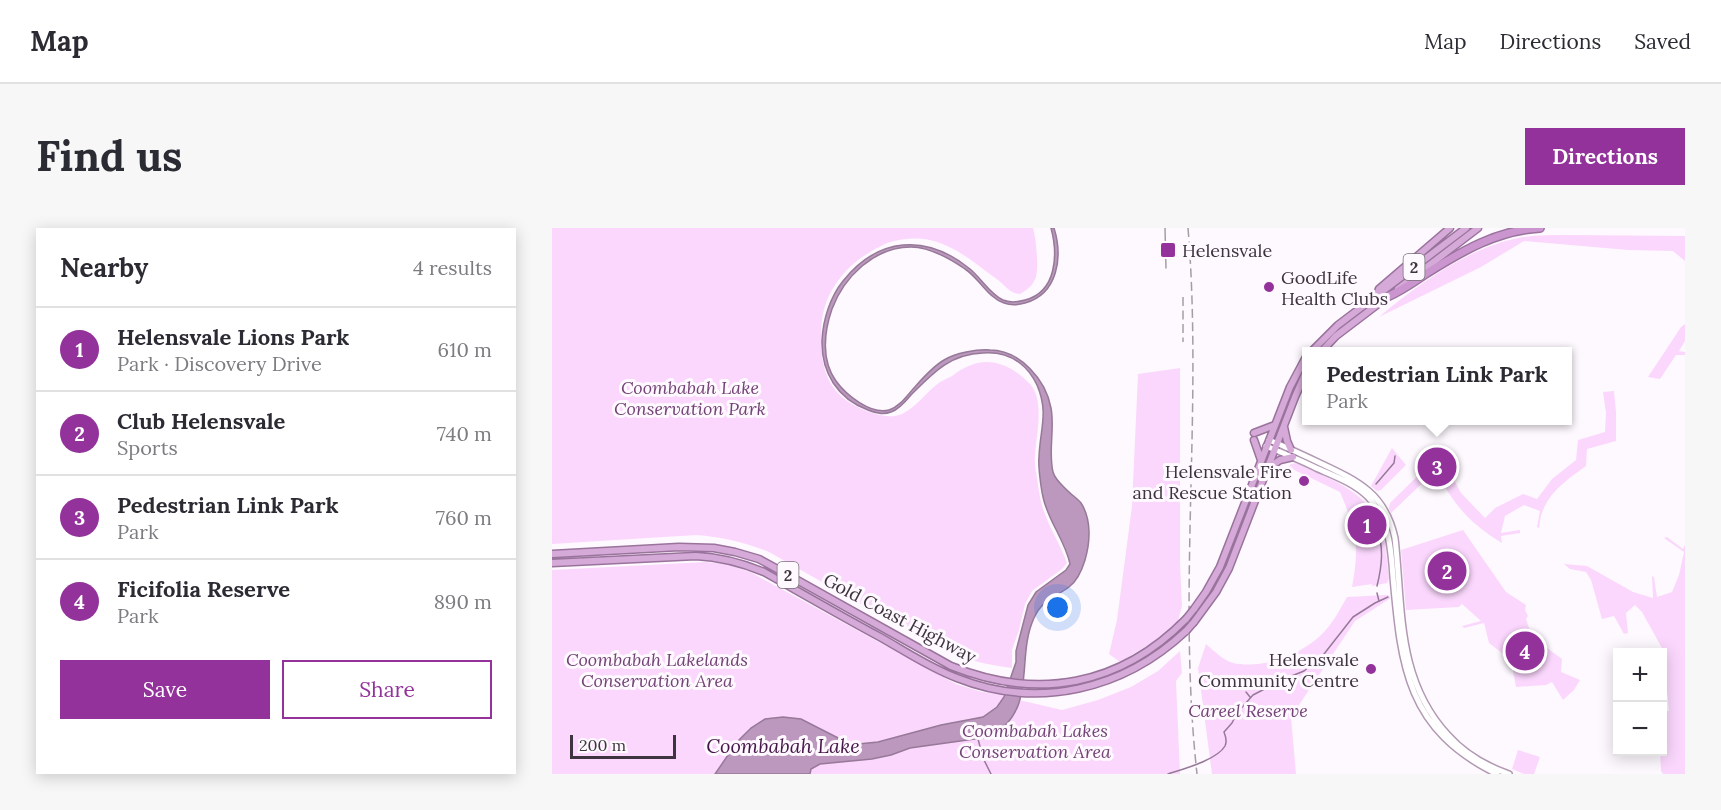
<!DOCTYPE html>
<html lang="en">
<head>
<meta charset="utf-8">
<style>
  :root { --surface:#fff; --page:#f7f7f7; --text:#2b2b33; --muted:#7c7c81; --line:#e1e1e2; --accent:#92329a }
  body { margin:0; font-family:Lora,serif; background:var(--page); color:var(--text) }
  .controls { position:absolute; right:18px; bottom:18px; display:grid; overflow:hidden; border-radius:0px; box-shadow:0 3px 15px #0003 }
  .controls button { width:54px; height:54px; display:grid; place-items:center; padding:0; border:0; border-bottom:2px solid var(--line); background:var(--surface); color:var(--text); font:30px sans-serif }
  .scale { position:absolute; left:18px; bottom:15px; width:106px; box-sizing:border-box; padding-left:6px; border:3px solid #3e343f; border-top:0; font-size:16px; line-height:21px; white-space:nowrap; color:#3e343f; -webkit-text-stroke:4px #fef9fe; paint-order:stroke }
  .you { position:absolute; left:506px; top:380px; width:21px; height:21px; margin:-15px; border:4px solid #fff; border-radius:50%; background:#1a73e8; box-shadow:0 0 0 9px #1a73e833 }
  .badge { display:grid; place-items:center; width:39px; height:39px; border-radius:50%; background:var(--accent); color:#fff; font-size:20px; font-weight:700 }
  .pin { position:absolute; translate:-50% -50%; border:3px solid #fff; box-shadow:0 2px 6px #0006 }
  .popup { position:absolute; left:750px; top:119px; width:270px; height:78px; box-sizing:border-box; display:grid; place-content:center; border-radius:0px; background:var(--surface); filter:drop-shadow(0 2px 4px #0005); font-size:20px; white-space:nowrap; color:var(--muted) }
  .popup b { font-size:22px; color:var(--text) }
  .popup::after { content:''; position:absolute; left:50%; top:100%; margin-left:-12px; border:12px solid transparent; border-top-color:var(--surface) }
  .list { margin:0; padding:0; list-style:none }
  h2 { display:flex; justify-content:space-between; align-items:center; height:78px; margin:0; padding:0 24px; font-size:26px }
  h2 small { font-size:20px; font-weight:400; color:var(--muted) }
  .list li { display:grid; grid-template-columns:39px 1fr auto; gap:18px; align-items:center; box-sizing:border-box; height:84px; padding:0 24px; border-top:2px solid var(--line) }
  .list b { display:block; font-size:22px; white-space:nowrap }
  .list p { margin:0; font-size:20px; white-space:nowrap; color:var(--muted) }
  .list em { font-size:20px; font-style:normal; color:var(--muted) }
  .actions { display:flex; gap:12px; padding:18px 24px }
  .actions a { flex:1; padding:14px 0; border:2px solid var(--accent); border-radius:0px; text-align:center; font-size:21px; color:var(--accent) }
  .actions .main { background:var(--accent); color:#fff }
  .map { position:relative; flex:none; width:1133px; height:546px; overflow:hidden; border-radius:0px }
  header { display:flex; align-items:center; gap:36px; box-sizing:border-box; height:84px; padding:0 30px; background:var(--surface); border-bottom:2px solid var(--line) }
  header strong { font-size:28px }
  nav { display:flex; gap:33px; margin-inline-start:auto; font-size:21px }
  .intro { display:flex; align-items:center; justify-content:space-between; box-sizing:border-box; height:144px; padding:0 36px }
  h1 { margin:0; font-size:42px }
  .button { padding:15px 27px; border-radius:0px; background:var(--accent); color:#fff; font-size:21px; font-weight:700 }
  main { display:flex; gap:36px; padding:0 36px }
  aside { flex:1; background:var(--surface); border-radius:0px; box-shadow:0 3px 15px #0003 }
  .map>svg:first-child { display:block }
  .green { fill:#fbd7fd }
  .water { fill:#bc97be; stroke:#967998; stroke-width:1.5 }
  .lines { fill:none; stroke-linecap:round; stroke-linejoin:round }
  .stream { stroke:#967998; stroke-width:1.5 }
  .secondary-casing { stroke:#b299b3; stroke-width:8 }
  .trunk-casing { stroke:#9a739d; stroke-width:9 }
  .motorway-casing { stroke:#9a739d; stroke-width:10 }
  .secondary { stroke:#fff; stroke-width:5 }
  .trunk { stroke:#d6aad8; stroke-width:6 }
  .motorway { stroke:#cb95cf; stroke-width:7 }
  .tram { stroke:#a59da5; stroke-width:1.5 }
  .rail { stroke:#a59da5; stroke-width:1.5; stroke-dasharray:9 4.5; stroke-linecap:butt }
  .trunk-bridge-casing { stroke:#9a739d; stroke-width:9; stroke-linecap:butt }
  .trunk-bridge { stroke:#d6aad8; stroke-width:6 }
  .poi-dot { fill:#92329a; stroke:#fef9fe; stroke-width:2 }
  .labels { text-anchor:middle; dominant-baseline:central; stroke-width:6; stroke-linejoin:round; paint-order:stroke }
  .shield { fill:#fef9fe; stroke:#786f78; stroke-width:1.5 }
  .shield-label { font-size:16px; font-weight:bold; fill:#3e343f }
  .poi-label { font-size:18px; fill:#3e343f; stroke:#fef9fe; text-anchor:start }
  .park-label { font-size:18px; font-style:italic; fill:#734276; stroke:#fef9fe }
  .street-label { font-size:18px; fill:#3e343f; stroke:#fef9fe }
  .water-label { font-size:20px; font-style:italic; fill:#451649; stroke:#fef9fe }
</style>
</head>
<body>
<header>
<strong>Map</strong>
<nav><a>Map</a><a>Directions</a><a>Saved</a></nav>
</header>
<div class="intro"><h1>Find us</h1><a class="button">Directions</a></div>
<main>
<aside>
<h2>Nearby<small>4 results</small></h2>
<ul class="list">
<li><span class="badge">1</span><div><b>Helensvale Lions Park</b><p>Park · Discovery Drive</p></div><em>610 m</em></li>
<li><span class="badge">2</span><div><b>Club Helensvale</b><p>Sports</p></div><em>740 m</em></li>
<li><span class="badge">3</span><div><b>Pedestrian Link Park</b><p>Park</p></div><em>760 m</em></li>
<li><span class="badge">4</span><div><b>Ficifolia Reserve</b><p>Park</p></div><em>890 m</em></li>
</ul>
<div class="actions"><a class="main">Save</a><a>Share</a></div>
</aside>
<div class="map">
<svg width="1133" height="546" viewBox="0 0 1133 546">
  <rect width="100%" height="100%" fill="#fef9fe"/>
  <!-- green -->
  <path class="green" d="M0,0H481C484,12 484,17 485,29C486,47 485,57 468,66C457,65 454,58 446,52C409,25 384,0 335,15C320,22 305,31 294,43C277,62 270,79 269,104C268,143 277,169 315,183C327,187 338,191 350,186C366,178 374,164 388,154C392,152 396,150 400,148C427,127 451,130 476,154C494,170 484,207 483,228C482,235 484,243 485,250C487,263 488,274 493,286C499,303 509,318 515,335L510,341L480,363L473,376L467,402L460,422V440C436,437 415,432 392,423L217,324C192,314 170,309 144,307L0,316Z
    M1016,7L1133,8V33L1121,23L1076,22L972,13L929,39L827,89C865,57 916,20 966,10C982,7 999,7 1016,7Z
    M1133,96V113L1127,123L1133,124V127H1124L1108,151L1096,149L1129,99Z
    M628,140V335L630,378L626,393L601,414L568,434L557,426L565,392L580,278L586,146Z
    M1062,163L1064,184V213L1035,221L1034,238C1017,250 997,264 990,285C988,289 988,295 987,300L985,299L988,283L972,277L953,288L949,305L968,302V305L949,308L950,315C918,296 900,275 884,242L839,285L837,280L838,275L888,226L909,265L933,290L943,280L971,266L985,271L1000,251L1024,232L1026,212L1053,204L1054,185L1051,164Z
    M840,220L854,237L829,262L825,263L819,258Z
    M744,235C780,252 822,265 832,309C835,323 835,337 837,351L835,355L820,358V356L800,359C808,317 804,302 788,264L736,239L739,236Z
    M911,302L954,364L974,377L973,382L976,388L974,391L980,409L1010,431L1009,444L1028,452L1022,462L1012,471L1011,472L1000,454L994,457L964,459L959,432L937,415L932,395L912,400L910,398L929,393L910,376L907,379L854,382L849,322Z
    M1115,309L1131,321L1133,317V546H1111L1109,543L1108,524H1110L1111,482L1117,483L1111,422L1090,384L1083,377L1074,385L1076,405L1072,406L1062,388L1050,391L1039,352L1034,344L1018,341L1012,336L1035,338L1081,364L1101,370L1100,348L1102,349L1105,369L1120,364L1127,347L1132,324L1112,310Z
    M154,334L174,336L198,344L404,456L430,464L454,467L445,479L431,489L389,497L326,514L308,516L294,514L249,491L165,542L163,546H0V342Z
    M833,367H836L839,370L803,393L739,489L744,546H660L646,440L654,416C661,422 672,433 681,435C711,441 746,428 768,408C780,397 787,383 795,369Z
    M628,423L630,445L624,453L628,546H258V541L268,536L320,531L339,527L358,520L397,513L419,512L465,482L467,472L510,482L546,472L579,459L606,443Z
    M966,522L988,529L982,546H972L960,541Z"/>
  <!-- water -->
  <path class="water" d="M499,0H502C511,29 506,66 473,75C466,77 460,78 452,75C436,70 427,50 413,41C397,30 378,19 359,19C322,19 292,49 280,81C272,104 269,132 284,153C294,167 319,187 337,182C347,179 354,169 361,161C370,151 380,139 392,132C403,125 425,121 438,122C468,122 494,152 499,180C503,201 496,223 501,244C503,252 511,258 517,264C521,268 526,271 529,275C540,292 538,315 533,332C530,342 525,353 517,359C502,370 490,372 482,390C463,431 487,483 437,509L358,520L339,527L320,531L268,536L259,541L258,546H163L185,514L199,500L213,491L231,489L249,491L294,514L306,516L326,514L389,497L431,489L445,479L452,469L464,434V423L476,377L484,364L514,342L518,336C513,312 496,293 491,269C489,260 486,238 487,229C488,201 497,185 485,157C481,149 477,142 469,136C458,127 444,124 431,125C398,126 381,145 359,167C354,173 346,182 339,184C331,187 324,185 316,182C286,171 269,145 270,112C271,92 278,69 291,53C326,9 374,5 418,41C429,50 438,66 451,72C458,75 466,74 473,72C505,64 506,26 499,0Z"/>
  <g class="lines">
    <!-- stream -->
    <path class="stream" d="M824,256L842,235L843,228
      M816,278C818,286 823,293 825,300C832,320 830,338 825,358
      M825,365L827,373
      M694,464L698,469
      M426,511L431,530L439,546
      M616,546C631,541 665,532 673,518C675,514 674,509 672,504L680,495L685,485L701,467L732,451L752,443L772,426L801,389L823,375L836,369"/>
    <defs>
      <path id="secondary" d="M717,212C734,219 751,227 768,235C806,253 833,265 843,310C851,380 844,451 896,507C912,525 934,538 957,546
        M714,218C731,225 748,232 764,240C782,248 802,255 816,269C837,291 839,320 841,349C849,439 855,502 945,546"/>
      <path id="trunk" d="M846,61L926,0
        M825,66L827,61L898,0
        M759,124L786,97L914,0
        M769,124L784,108L838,67
        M732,199L735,213L739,222
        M702,205L723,197
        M702,212L709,232
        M715,241L728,232L741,229
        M0,326L127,319L162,320L183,324L207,331L229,343L399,438C486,473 568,458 634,391
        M0,335L144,328C168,329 190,335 212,344C251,366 289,388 328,409C353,423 378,440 405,450C486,482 571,462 634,403
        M642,381L654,364L668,339L738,159L754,129
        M642,394L664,364L677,340L743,169L754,144"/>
      <path id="motorway" d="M835,69C849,63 862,54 875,45C910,23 946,2 988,0"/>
    </defs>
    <!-- secondary casing -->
    <use href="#secondary" class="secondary-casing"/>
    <!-- trunk casing -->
    <use href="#trunk" class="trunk-casing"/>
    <!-- motorway casing -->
    <use href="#motorway" class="motorway-casing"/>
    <!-- secondary -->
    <use href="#secondary" class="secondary"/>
    <!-- trunk -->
    <use href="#trunk" class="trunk"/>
    <!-- motorway -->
    <use href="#motorway" class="motorway"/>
    <!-- tram -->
    <path class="tram" d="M613,0L614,40"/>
    <!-- rail -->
    <path class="rail" d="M636,0C651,181 625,365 645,546
      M631,69V114"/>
    <defs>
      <path id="trunk-bridge" d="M634,391L642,381
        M634,403L642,394"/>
    </defs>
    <!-- trunk-bridge casing -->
    <use href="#trunk-bridge" class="trunk-bridge-casing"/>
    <!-- trunk-bridge -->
    <use href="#trunk-bridge" class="trunk-bridge"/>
  </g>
  <!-- markers -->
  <g class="poi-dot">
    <rect x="608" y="14" width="16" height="16" rx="3"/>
    <circle cx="717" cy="59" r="6"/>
    <circle cx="752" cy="253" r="6"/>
    <circle cx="819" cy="441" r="6"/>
  </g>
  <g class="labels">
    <!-- shield labels -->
    <g class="shield">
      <rect x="851.5" y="26" width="21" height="26" rx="4.5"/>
      <rect x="225.5" y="334" width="21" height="26" rx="4.5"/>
    </g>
    <g class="shield-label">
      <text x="862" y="39">2</text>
      <text x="236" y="347">2</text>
    </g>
    <!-- poi labels -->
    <g class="poi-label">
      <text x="630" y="22">Helensvale</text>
      <text x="729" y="49">GoodLife<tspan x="729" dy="21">Health Clubs</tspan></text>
      <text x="740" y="243" text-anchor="end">Helensvale Fire<tspan x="740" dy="21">and Rescue Station</tspan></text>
      <text x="807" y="431" text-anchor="end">Helensvale<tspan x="807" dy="21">Community Centre</tspan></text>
    </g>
    <!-- park labels -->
    <g class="park-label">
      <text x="138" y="159">Coombabah Lake<tspan x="138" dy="21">Conservation Park</tspan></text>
      <text x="105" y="431">Coombabah Lakelands<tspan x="105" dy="21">Conservation Area</tspan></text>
      <text x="696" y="482">Careel Reserve</text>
      <text x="483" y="502">Coombabah Lakes<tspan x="483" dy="21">Conservation Area</tspan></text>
    </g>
    <!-- street labels -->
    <g class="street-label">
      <text transform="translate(348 390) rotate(28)">Gold Coast Highway</text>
    </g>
    <!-- water labels -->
    <g class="water-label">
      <text x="231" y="517">Coombabah Lake</text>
    </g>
  </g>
</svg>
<div class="controls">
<button>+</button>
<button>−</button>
</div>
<div class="scale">200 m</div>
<div class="you"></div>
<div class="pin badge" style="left:815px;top:297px">1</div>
<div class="pin badge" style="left:895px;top:343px">2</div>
<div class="pin badge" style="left:885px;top:239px">3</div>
<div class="popup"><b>Pedestrian Link Park</b>Park</div>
<div class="pin badge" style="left:973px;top:423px">4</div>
</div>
</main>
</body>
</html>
